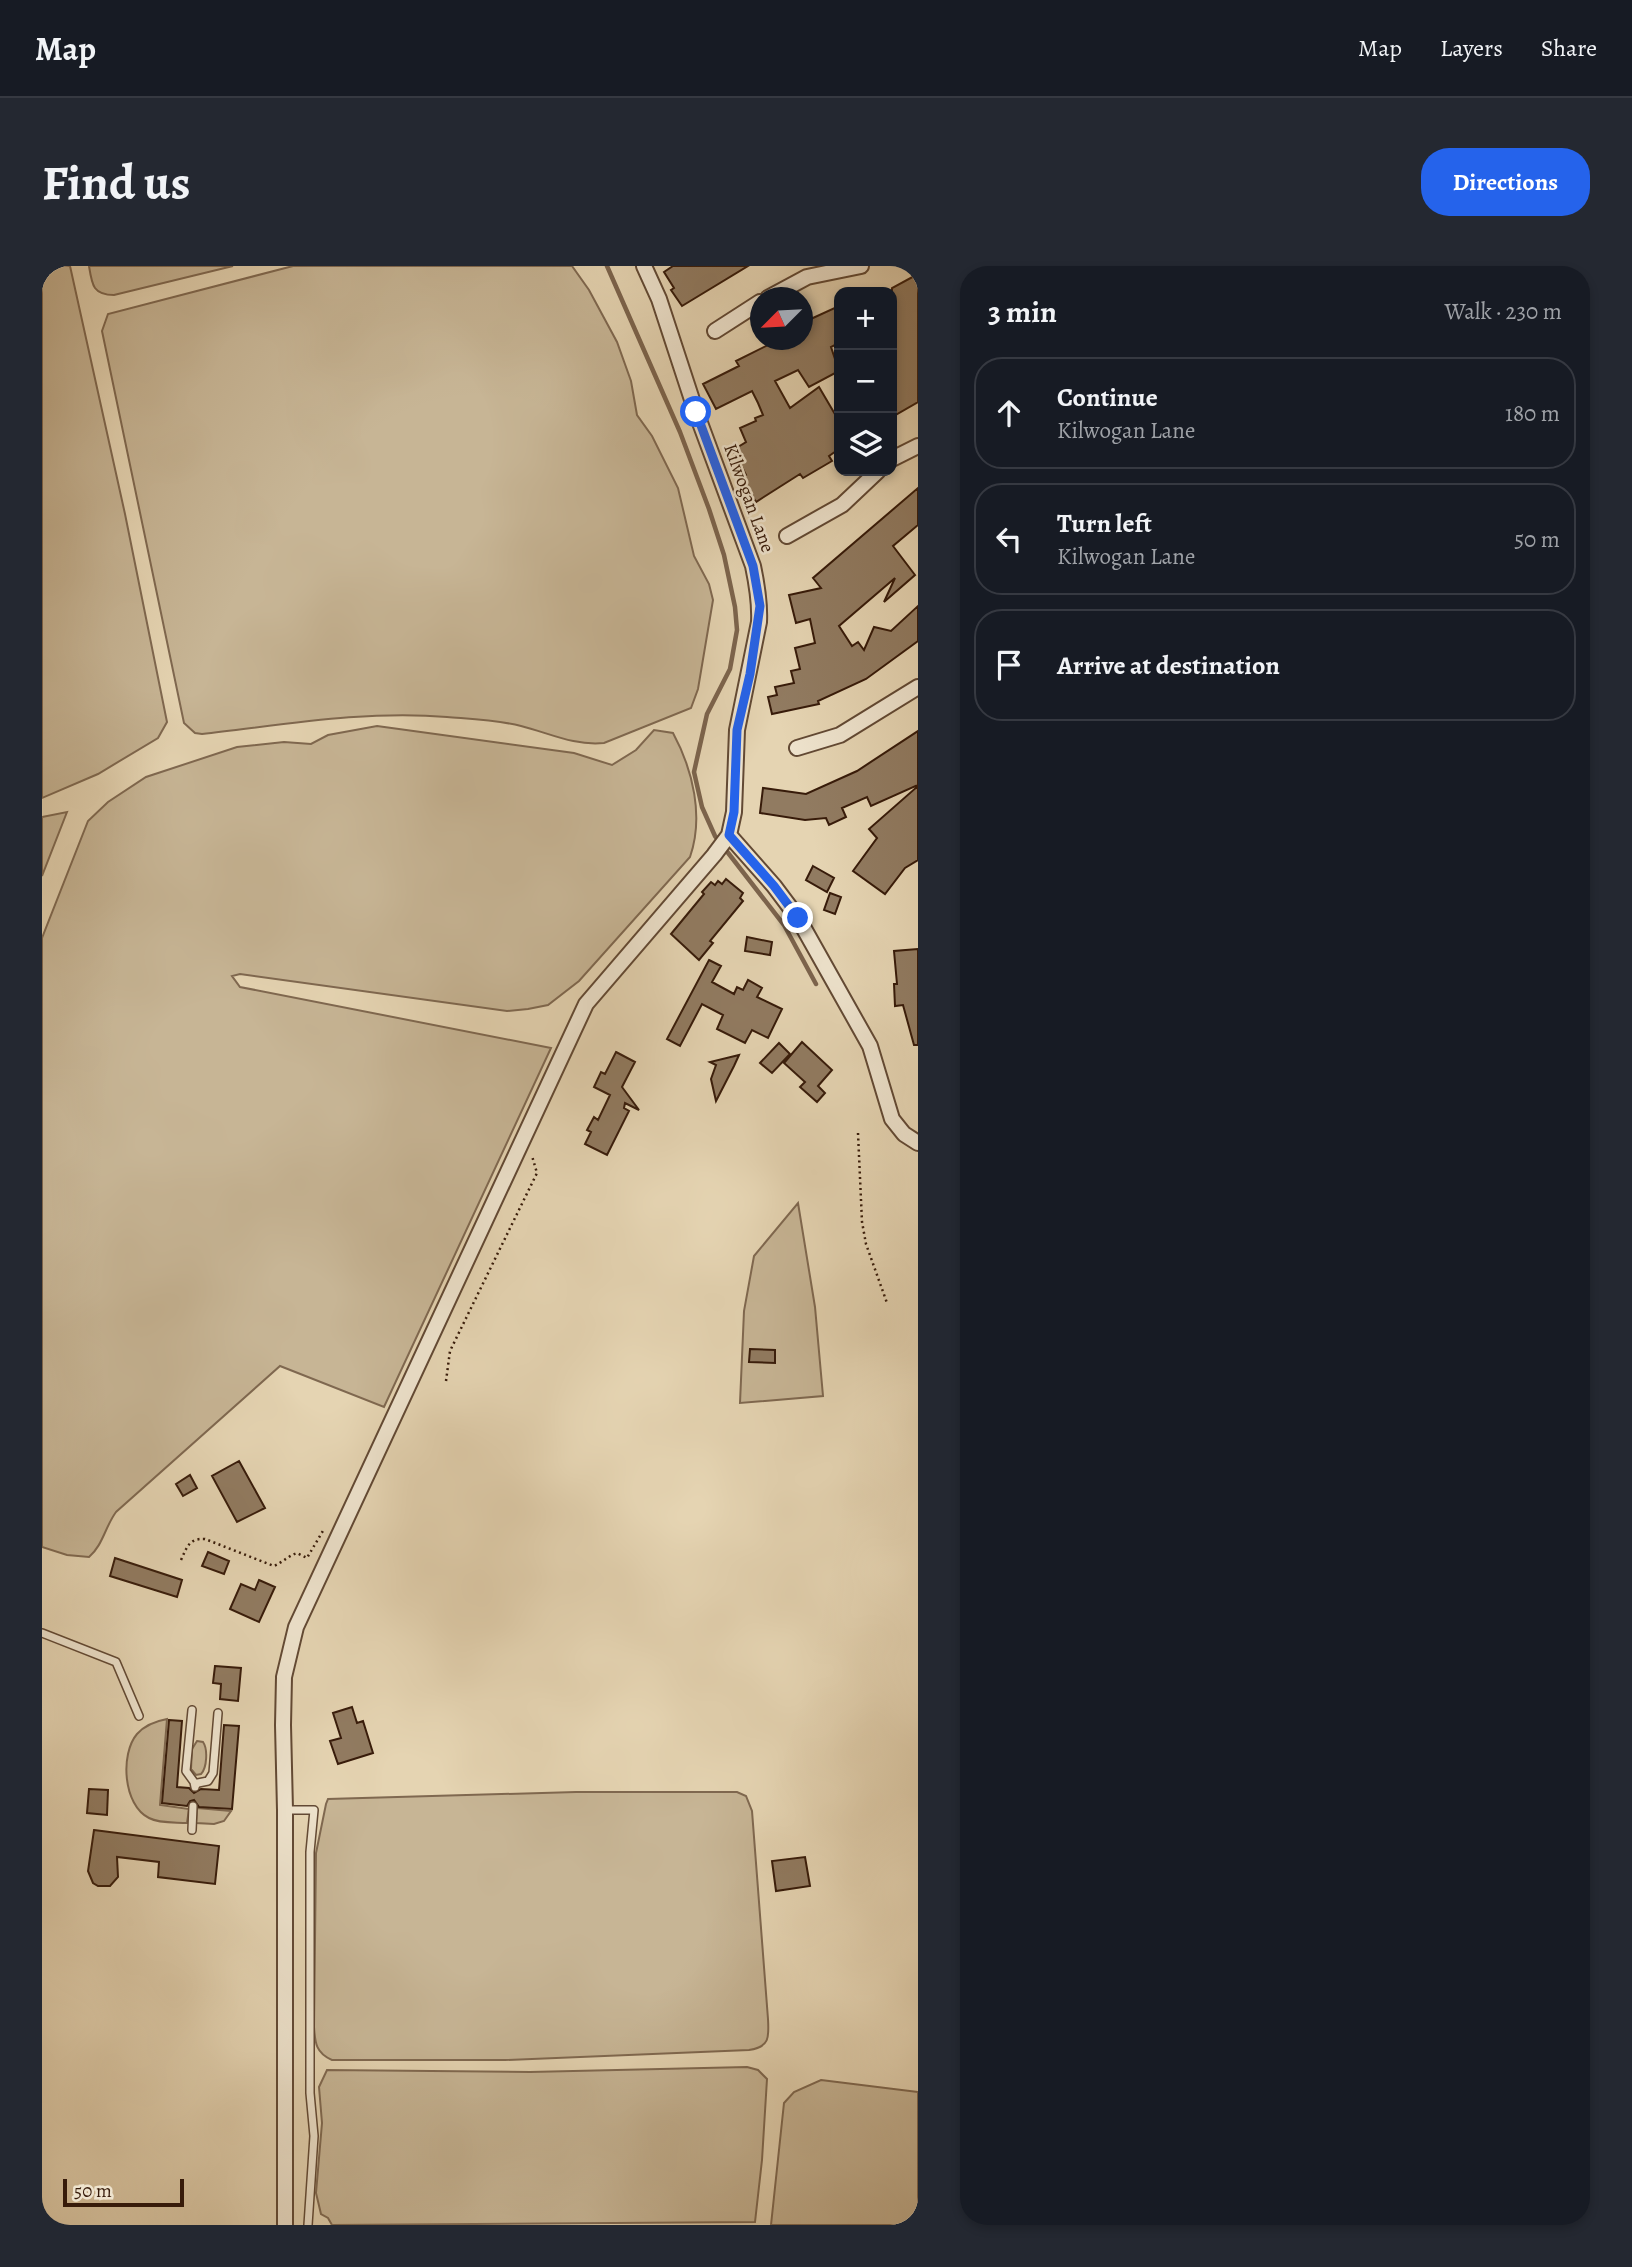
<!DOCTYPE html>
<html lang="en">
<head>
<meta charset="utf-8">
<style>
  :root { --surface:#171b24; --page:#242831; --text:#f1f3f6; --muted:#9ea1a6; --line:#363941; --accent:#2563eb }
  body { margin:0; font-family:Alegreya,serif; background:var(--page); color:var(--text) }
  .controls { position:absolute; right:21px; top:21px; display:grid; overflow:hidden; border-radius:14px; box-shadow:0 4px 10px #0003 }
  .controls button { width:63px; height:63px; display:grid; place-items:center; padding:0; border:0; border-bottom:2px solid var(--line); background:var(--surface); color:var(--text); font:35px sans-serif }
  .compass { position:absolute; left:708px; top:21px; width:63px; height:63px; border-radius:50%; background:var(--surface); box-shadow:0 4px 10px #0003; rotate:246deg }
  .scale { position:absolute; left:21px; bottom:18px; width:121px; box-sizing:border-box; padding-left:7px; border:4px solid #371b0a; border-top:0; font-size:19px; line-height:24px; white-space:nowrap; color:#371b0a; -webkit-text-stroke:5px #eee3cd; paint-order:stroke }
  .stop { position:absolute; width:21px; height:21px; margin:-16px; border:5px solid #2563eb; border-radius:50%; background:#fff }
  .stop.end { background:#2563eb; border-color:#fff; box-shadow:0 2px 7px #0008 }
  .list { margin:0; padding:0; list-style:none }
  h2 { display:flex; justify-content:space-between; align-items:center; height:91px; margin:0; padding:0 28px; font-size:30px }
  h2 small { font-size:23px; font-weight:400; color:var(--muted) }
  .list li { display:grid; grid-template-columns:46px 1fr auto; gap:21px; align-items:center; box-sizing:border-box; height:112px; margin:0 14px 14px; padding:0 14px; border:2px solid var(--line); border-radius:28px }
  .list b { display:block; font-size:26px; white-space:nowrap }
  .list p { margin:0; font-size:23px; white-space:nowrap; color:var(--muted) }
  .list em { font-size:23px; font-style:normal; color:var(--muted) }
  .icon { flex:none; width:38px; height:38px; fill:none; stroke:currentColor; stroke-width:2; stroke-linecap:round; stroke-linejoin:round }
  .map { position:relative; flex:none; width:876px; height:1959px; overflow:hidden; border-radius:28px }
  header { display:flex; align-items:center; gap:42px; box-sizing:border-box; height:98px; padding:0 35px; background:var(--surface); border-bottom:2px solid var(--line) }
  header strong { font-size:33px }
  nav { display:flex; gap:38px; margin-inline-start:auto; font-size:24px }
  .intro { display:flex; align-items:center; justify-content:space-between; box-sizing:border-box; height:168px; padding:0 42px }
  h1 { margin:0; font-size:49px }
  .button { padding:18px 32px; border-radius:28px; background:var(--accent); color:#fff; font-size:24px; font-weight:700 }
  main { display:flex; gap:42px; padding:0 42px }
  aside { flex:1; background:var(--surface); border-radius:28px; box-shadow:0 4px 10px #0003 }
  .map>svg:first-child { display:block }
  .green { fill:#c7b595; stroke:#7f6850; stroke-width:2 }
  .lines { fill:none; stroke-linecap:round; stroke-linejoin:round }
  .stream { stroke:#7c644d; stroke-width:4.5 }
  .building { fill:#917b61; stroke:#371b0a; stroke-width:2 }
  .service-casing { stroke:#624934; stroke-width:10 }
  .minor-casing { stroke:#624934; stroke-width:18 }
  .path { stroke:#371b0a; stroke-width:2.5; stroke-dasharray:2 3.5; stroke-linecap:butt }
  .service { stroke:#eee3cd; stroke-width:7 }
  .minor { stroke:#eee3cd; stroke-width:14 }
  .route { stroke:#2563eb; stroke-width:9 }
  .labels { text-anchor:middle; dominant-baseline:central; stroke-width:5; stroke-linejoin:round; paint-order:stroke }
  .street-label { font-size:19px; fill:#371b0a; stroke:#eee3cd }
</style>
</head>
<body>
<header>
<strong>Map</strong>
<nav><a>Map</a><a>Layers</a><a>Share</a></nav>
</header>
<div class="intro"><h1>Find us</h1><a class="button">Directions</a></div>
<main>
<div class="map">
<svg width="876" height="1959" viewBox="0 0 876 1959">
  <rect width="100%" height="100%" fill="#e5d4b2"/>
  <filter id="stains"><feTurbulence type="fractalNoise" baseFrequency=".00286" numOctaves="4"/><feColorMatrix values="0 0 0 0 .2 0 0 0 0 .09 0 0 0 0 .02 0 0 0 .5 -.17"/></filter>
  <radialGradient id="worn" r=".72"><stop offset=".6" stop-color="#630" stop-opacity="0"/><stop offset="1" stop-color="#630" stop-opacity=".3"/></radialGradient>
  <!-- green -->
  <path class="green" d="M0,0H28L83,248L125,456L116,472L56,508L0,532Z
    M47,0H191L72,29C51,29 50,19 47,0Z
    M251,0H530L547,24L575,76L589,115L595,149L610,170L636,222L652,290L667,318L671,334L656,423L649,442L562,477C532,480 507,467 479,460C456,454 429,453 405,451C323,444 240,459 160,468L153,467L142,457L60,65L66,48Z
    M335,460L532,487L570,499L594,484L612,464L631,467C651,504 662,551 648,591L537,715L506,739L486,743L465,745L198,708L190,710L198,721L509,782L342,1141L238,1100L74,1246C63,1261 61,1279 47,1291L25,1289L0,1281V672L46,555L66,536L104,511L195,481L242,476L269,478L286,469Z
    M25,546L0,610V551Z
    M756,937L773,1041L781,1130L698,1137L702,1045L712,990Z
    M125,1453L118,1539L147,1543L145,1557C134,1556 118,1558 107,1552C81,1539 78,1488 95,1468C103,1459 114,1455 125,1453Z
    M155,1475L161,1476C166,1483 165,1502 159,1508L154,1509L149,1503L150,1483Z
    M534,1526H695L704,1530L710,1545L726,1753C727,1771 728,1781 707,1784L463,1794H290C274,1787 273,1777 272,1761L274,1587L284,1538L286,1533Z
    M155,1542L189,1545L182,1555L172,1558L154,1557Z
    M705,1801L716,1804L725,1813L720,1894L713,1956L290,1959L286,1952L279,1948L274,1927L280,1857L277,1821L285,1804L488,1806Z
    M779,1814L876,1826V1959H729L742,1837L752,1826Z"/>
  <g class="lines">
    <!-- stream -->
    <path class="stream" d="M565,0L638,166L667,243L682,289L693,341L695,364L688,403L665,448L652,506L660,541L673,570L742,659L774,718"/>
  </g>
  <!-- building -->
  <path class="building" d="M631,0H706L640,40L629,24L632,22L622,6Z
    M876,8V136L850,151V22Z
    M797,40V77L789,81L797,105L767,121L756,104L733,115L748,142L777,121L797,155V183L787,190L790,195L761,212L758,208L714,236L699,212L704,209L691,184L704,176L698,162L714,155L713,152L721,149L716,137L710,125L674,143L661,118L697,100L694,95L736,74H760V57Z
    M876,222V259L851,280L873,309L842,336L853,312L797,360L810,380L816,376L822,384L832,361L849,365L876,340V375L824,413L776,435L777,438L730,448L726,431L735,429L733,421L752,417L749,405L758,403L753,382L773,377L768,353L754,357L747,329L779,322L771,312Z
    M876,465V519L829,540L825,531L800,542L804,551L787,559L784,552L763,554L718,547L721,522L764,528L815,505Z
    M876,520V594L863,602L843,628L811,605L835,572L827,563Z
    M771,600L792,612L785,626L764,614Z
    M684,613L701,627L698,632L701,635L668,675L671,677L657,694L629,668L662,628L660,626L669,616L673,619L676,615L680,618Z
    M788,627L799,631L793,648L782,644Z
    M705,671L730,676L728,689L703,685Z
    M876,683V779H872L861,739L853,740L852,718H855L852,685Z
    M667,694L679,700L670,716L692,728L695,721L701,724L706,714L720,722L715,731L740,743L726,772L710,764L703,777L675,763L681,749L660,738L638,780L625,773Z
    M760,776L790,804L776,820L783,827L775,836L758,821L763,816L742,797Z
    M737,777L748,788L730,807L718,797Z
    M574,786L593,796L580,821L597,844L583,837L582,842L587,845L565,889L543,878L549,866L545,864L552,851L556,854L568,829L552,821L559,806L563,808Z
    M697,789L692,800L674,835L669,813L674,799L668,796Z
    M708,1083L733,1084V1097L707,1096Z
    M197,1195L223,1242L195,1256L170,1210Z
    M148,1209L155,1222L141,1230L134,1218Z
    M166,1286L187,1295L182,1308L160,1300Z
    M73,1292L140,1314L135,1331L68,1310Z
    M217,1314L233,1321L217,1356L188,1343L199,1318L213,1324Z
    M173,1400L199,1402L196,1435L178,1433L179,1418L171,1417Z
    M310,1441L315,1457L321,1455L331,1487L296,1498L288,1475L299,1472L291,1447Z
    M127,1454L140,1455L135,1521L147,1522L152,1527L159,1523L177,1524L182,1459L197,1460L190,1543L157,1541L152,1534L148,1535L145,1540L120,1537Z
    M47,1523L66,1524L65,1549L45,1547Z
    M52,1564L177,1580L173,1618L116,1611L117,1596L75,1591L76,1611L68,1620H56L51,1617L46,1605Z
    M763,1591L768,1620L734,1625L730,1595Z"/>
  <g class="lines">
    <defs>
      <path id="service" d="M0,1367L74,1396L97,1450
        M150,1444L144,1505L152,1516L153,1521
        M153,1520L156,1517L166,1515L171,1507L176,1447
        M243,1544H272L268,1586V1827L272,1870L266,1959
        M150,1564L151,1540"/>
      <path id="minor" d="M726,32L765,11L819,0
        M673,65L718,36
        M850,193L876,180
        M745,270L800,239L836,205
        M755,482L798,469L876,421
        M687,569L732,620L756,652L828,780L850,853L862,868L876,877
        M243,1959V1544L241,1459L242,1411L254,1361L544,738L672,589L687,569L692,546L695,464L717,356C718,337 715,319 711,300L654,146L617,33L602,0"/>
    </defs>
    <!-- service casing -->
    <use href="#service" class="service-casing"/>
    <!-- minor casing -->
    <use href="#minor" class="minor-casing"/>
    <!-- path -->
    <path class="path" d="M816,867L820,956L824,978L845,1037
      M404,1115L408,1085L495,907L490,890
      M139,1294C145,1281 147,1272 163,1273L232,1300C241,1296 246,1290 255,1287L265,1292L282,1263"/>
    <!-- service -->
    <use href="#service" class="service"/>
    <!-- minor -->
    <use href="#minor" class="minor"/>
  </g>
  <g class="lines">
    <!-- route -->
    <path class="route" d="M654,146L711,300L718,340L708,408L695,464L692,546L687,569L732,620L756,652"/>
  </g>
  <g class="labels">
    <!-- street labels -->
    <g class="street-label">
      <text transform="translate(707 232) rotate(70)">Kilwogan Lane</text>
    </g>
  </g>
  <rect width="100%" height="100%" filter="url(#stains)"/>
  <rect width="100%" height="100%" fill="url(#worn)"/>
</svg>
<div class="controls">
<button>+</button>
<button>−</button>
<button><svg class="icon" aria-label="layers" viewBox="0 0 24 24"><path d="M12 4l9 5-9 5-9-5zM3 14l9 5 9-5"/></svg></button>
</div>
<svg class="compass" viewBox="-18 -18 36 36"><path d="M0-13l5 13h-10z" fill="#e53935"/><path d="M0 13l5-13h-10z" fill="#9ea1a6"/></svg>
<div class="scale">50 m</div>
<div class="stop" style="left:654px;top:146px"></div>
<div class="stop end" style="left:756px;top:652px"></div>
</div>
<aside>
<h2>3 min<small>Walk · 230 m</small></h2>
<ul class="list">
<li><svg class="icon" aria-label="ahead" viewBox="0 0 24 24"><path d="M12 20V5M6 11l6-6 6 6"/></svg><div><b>Continue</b><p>Kilwogan Lane</p></div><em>180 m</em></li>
<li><svg class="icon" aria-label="left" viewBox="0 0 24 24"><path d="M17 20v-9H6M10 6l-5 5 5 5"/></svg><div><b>Turn left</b><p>Kilwogan Lane</p></div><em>50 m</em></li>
<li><svg class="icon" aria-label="arrive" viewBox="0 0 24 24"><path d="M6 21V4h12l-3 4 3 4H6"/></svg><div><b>Arrive at destination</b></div></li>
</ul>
</aside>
</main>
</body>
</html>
